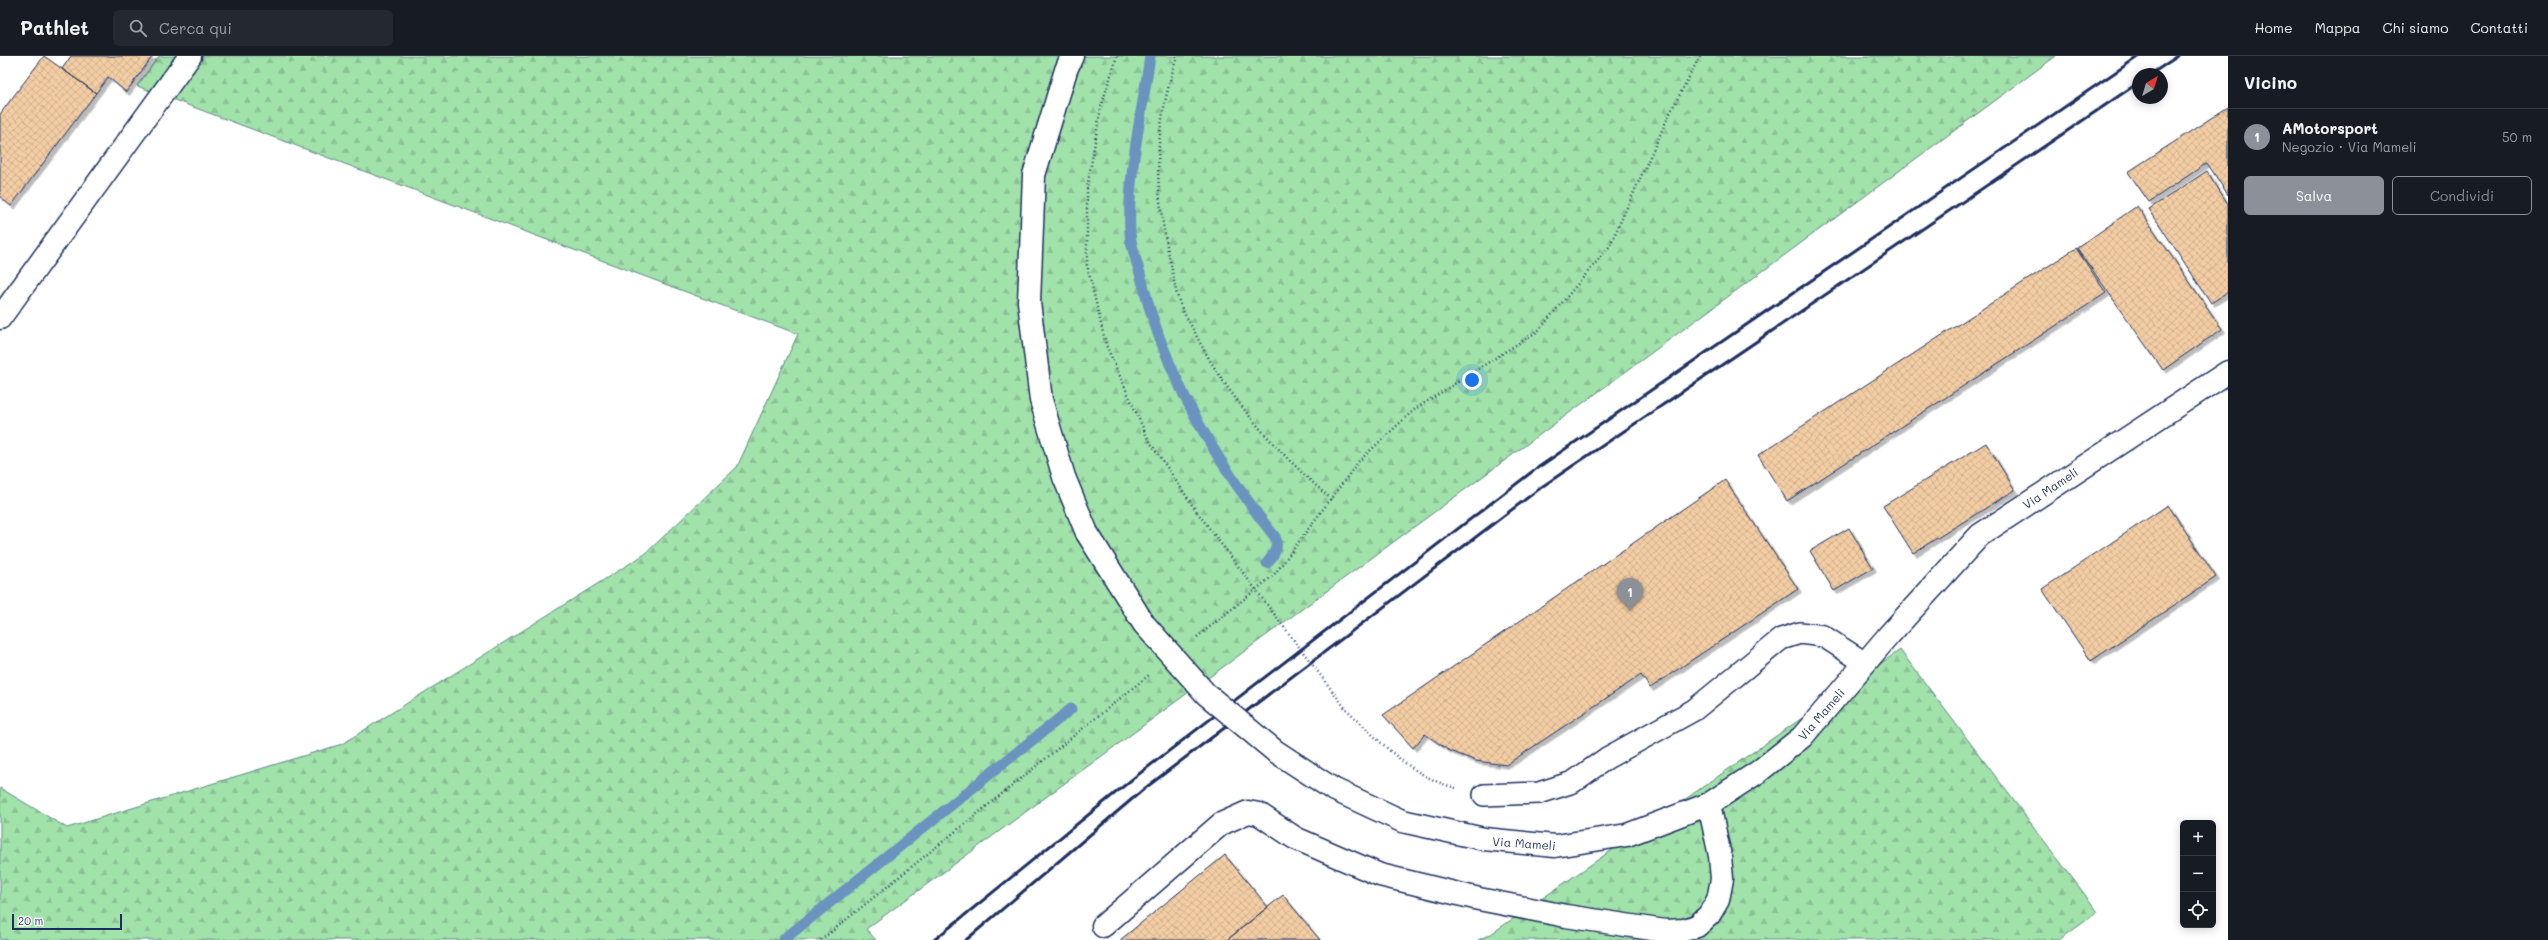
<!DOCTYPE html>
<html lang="it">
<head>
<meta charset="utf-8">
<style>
  :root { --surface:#171b24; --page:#242831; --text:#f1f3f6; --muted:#9ea1a6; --line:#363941; --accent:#8c9099 }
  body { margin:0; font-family:Mali,sans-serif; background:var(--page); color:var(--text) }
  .controls { position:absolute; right:12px; bottom:12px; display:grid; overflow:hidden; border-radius:6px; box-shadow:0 2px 10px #0003 }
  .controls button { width:36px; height:36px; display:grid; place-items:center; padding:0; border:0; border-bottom:1px solid var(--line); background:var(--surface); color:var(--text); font:20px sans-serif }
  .compass { position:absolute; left:2132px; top:12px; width:36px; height:36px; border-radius:50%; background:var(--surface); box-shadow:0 2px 10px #0003; rotate:38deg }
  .scale { position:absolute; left:12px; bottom:10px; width:110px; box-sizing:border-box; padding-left:4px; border:2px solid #1b2f5e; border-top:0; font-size:11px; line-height:14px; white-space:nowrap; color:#1b2f5e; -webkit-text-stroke:3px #fff; paint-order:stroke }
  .you { position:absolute; left:1472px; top:324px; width:14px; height:14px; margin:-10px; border:3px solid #fff; border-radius:50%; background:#1a73e8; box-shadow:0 0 0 6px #1a73e833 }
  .badge { display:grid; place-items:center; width:26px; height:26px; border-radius:50%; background:var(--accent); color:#fff; font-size:13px; font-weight:700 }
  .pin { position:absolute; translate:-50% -33px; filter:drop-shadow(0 1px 2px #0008) }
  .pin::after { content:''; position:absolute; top:21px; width:14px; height:12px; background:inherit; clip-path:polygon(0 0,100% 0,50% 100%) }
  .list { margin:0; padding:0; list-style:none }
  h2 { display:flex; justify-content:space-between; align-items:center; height:52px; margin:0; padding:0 16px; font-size:17px }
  h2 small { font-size:13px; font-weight:400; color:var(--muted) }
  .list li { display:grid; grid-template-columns:26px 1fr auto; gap:12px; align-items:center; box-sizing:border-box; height:56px; padding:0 16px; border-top:1px solid var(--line) }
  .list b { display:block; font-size:15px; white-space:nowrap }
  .list p { margin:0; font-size:13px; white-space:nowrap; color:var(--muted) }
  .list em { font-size:13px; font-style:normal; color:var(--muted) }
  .actions { display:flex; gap:8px; padding:12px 16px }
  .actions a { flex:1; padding:9px 0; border:1px solid var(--accent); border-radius:6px; text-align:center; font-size:14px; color:var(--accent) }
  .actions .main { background:var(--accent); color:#fff }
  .icon { flex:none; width:22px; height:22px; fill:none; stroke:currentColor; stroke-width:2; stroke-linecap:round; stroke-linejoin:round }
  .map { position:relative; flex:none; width:2228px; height:884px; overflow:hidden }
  header { display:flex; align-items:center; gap:24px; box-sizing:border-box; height:56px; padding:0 20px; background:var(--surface); border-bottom:1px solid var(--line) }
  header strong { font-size:19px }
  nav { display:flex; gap:22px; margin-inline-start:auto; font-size:14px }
  .search { width:280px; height:36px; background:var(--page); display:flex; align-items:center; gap:10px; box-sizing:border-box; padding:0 14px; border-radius:6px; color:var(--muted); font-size:15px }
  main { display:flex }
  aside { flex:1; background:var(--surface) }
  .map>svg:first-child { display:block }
  .forest { fill:url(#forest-firs); stroke:#5e8884 }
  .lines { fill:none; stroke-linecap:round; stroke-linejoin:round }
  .stream { stroke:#6a94bf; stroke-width:11 }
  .building { fill:url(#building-cross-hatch); stroke:#1b2f5e; filter:url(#shadow) }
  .service-casing { stroke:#1b2f5e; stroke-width:24 }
  .minor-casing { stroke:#1b2f5e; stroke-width:25 }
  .secondary-casing { stroke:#1b2f5e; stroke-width:25 }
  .path { stroke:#1b2f5e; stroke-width:2.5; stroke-dasharray:1 3; stroke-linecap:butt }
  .service { stroke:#fff; stroke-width:21 }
  .minor { stroke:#fff; stroke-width:22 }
  .secondary { stroke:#fff; stroke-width:22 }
  .rail { stroke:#1b2f5e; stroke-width:3 }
  .secondary-bridge-casing { stroke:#1b2f5e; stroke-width:25; stroke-linecap:butt }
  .path-bridge { stroke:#1b2f5e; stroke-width:2.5; stroke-dasharray:1 3; stroke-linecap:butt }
  .secondary-bridge { stroke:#fff; stroke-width:22 }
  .labels { text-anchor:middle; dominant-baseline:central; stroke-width:3; stroke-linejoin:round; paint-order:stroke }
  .street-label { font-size:12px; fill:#1b2f5e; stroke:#fff }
</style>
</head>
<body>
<header>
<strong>Pathlet</strong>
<div class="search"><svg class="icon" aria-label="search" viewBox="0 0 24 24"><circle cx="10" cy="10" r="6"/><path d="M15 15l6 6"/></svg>Cerca qui</div>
<nav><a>Home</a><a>Mappa</a><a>Chi siamo</a><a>Contatti</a></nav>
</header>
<main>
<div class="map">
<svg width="2228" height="884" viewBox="0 0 2228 884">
  <defs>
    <pattern id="forest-firs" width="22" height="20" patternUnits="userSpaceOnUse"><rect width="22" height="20" fill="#a1e1aa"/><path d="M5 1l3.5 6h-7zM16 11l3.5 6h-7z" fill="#8ac195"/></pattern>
    <pattern id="building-cross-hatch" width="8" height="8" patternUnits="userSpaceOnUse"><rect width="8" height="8" fill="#f3cda3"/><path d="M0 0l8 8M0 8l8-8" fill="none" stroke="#d0b08f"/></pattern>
    <filter id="shadow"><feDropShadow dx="3.5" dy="3.5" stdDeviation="0" flood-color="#0004"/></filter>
  </defs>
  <rect width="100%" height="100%" fill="#fff"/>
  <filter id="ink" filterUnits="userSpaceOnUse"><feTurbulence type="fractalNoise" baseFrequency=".025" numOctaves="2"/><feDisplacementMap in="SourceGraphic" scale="8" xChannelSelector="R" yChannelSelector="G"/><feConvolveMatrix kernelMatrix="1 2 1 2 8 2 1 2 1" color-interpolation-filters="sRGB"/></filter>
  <g filter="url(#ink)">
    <!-- forest -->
    <path class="forest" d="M159,0H2056L866,873L876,884H0V732L67,772L342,688L645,498L737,411L798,278L137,30Z
      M1900,594L2098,856L2059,884H1478L1491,878Z"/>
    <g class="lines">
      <!-- stream -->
      <path class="stream" d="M1150,0C1142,59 1127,116 1130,177C1131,191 1137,207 1141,221C1164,317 1214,404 1275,481C1279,493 1274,498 1267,507
        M783,884L1071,653"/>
    </g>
    <!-- building -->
    <path class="building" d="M44,0L96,37L11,150L0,141V58Z
      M71,0H153L126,36L108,21L96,37L62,13Z
      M2228,51V139L2207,107L2149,146L2128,116Z
      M2207,115L2228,148V236L2211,247L2149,153Z
      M2137,150L2222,273L2163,314L2077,192Z
      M2076,192L2106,237L1787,445L1758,399Z
      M1986,387L2015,434L1913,497L1883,450Z
      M1725,424L1798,533L1650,632L1641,619L1506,709L1476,705L1448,694L1425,678L1413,692L1383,659Z
      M2168,449L2216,521L2091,605L2042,533Z
      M1849,472L1873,512L1834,535L1810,495Z
      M1225,799L1268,851L1227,884H1120Z
      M1283,839L1320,884H1227L1268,851Z"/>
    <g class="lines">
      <defs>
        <path id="service" d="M1484,739L1539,737L1573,726L1607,702L1694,654L1781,583L1800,577L1823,580L1865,607"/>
        <path id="minor" d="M1103,870L1221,768L1248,756L1259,758L1295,782L1380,819L1479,843L1566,860L1665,875L1684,874L1697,870L1709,859L1718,844L1722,823L1720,800L1709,748"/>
        <path id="secondary" d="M1072,0L1066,14L1034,119L1029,246L1041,344L1064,421L1087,477
          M0,262L190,0
          M1333,733L1402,765L1484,783L1555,790L1627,779L1709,748L1758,716L1802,681L1889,579L1980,479L2228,316"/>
      </defs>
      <!-- service casing -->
      <use href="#service" class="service-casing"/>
      <!-- minor casing -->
      <use href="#minor" class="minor-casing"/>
      <!-- secondary casing -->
      <use href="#secondary" class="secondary-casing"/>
      <!-- path -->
      <path class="path" d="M1117,0L1101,51L1087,132V209L1106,289L1148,383L1197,456
        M1177,0C1154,76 1153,123 1169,200C1173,215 1174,230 1179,245C1182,255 1189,265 1194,275C1226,340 1276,395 1331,443
        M1197,581L1274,519L1359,405L1415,353L1538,275L1609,191L1669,59L1700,0
        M1346,653C1379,684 1409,720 1456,732
        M821,884L1149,619"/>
      <!-- service -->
      <use href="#service" class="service"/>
      <!-- minor -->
      <use href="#minor" class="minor"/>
      <!-- secondary -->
      <use href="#secondary" class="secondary"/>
      <!-- rail -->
      <path class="rail" d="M2151,18L2178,0
        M934,884L1135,721L1533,415L2139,0
        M966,884L1144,733L1543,430L2138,27"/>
      <defs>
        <path id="secondary-bridge" d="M1087,477L1144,568L1206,638L1275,695L1333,733"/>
      </defs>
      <!-- secondary-bridge casing -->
      <use href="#secondary-bridge" class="secondary-bridge-casing"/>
      <!-- path-bridge -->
      <path class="path-bridge" d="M1197,456L1346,653"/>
      <!-- secondary-bridge -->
      <use href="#secondary-bridge" class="secondary-bridge"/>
    </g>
  </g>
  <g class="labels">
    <!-- street labels -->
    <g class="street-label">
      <text transform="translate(2050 432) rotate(-34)">Via Mameli</text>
      <text transform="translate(1821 658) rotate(-49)">Via Mameli</text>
      <text transform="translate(1524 787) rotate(4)">Via Mameli</text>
    </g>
  </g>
</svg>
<div class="controls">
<button>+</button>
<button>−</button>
<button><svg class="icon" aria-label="locate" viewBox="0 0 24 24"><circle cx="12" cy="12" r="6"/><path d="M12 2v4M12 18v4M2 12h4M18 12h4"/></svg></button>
</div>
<svg class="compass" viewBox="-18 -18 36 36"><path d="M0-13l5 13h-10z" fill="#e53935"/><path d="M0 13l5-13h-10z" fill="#9ea1a6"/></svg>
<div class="scale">20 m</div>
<div class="you"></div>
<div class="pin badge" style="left:1630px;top:555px">1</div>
</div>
<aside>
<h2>Vicino<small></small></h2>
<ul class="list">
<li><span class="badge">1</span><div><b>AMotorsport</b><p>Negozio · Via Mameli</p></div><em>50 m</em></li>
</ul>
<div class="actions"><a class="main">Salva</a><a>Condividi</a></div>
</aside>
</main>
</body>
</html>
